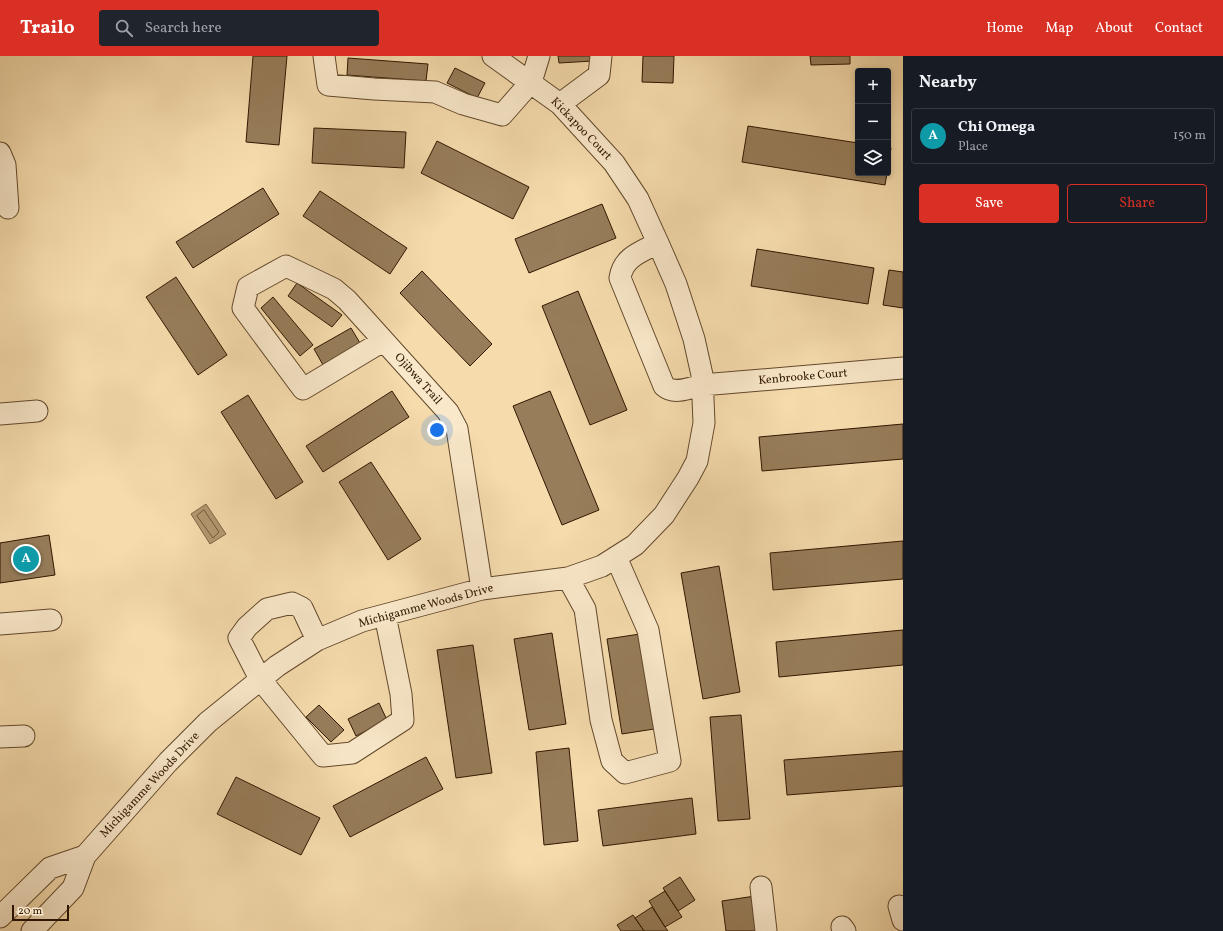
<!DOCTYPE html>
<html lang="en">
<head>
<meta charset="utf-8">
<style>
  :root { --surface:#171b24; --page:#20242c; --text:#f1f3f6; --muted:#9ea1a6; --line:#363941; --accent:#d93025 }
  body { margin:0; font-family:Vollkorn,serif; background:var(--page); color:var(--text) }
  .controls { position:absolute; right:12px; top:12px; display:grid; overflow:hidden; border-radius:4px; box-shadow:0 2px 6px #0003 }
  .controls button { width:36px; height:36px; display:grid; place-items:center; padding:0; border:0; border-bottom:1px solid var(--line); background:var(--surface); color:var(--text); font:20px sans-serif }
  .scale { position:absolute; left:12px; bottom:10px; width:57px; box-sizing:border-box; padding-left:4px; border:2px solid #301700; border-top:0; font-size:11px; line-height:14px; white-space:nowrap; color:#301700; -webkit-text-stroke:3px #f9e8ca; paint-order:stroke }
  .you { position:absolute; left:437px; top:374px; width:14px; height:14px; margin:-10px; border:3px solid #fff; border-radius:50%; background:#1a73e8; box-shadow:0 0 0 6px #1a73e833 }
  .badge { display:grid; place-items:center; width:26px; height:26px; border-radius:50%; background:var(--accent); color:#fff; font-size:13px; font-weight:700 }
  .pin { position:absolute; translate:-50% -50%; border:2px solid #fff; box-shadow:0 1px 4px #0006 }
  .list { margin:0; padding:0; list-style:none }
  h2 { display:flex; justify-content:space-between; align-items:center; height:52px; margin:0; padding:0 16px; font-size:17px }
  h2 small { font-size:13px; font-weight:400; color:var(--muted) }
  .list li { display:grid; grid-template-columns:26px 1fr auto; gap:12px; align-items:center; box-sizing:border-box; height:56px; margin:0 8px 8px; padding:0 8px; border:1px solid var(--line); border-radius:4px }
  .list b { display:block; font-size:15px; white-space:nowrap }
  .list p { margin:0; font-size:13px; white-space:nowrap; color:var(--muted) }
  .list em { font-size:13px; font-style:normal; color:var(--muted) }
  .actions { display:flex; gap:8px; padding:12px 16px }
  .actions a { flex:1; padding:9px 0; border:1px solid var(--accent); border-radius:4px; text-align:center; font-size:14px; color:var(--accent) }
  .actions .main { background:var(--accent); color:#fff }
  .icon { flex:none; width:22px; height:22px; fill:none; stroke:currentColor; stroke-width:2; stroke-linecap:round; stroke-linejoin:round }
  .map { position:relative; flex:none; width:903px; height:875px; overflow:hidden }
  header { display:flex; align-items:center; gap:24px; box-sizing:border-box; height:56px; padding:0 20px; background:var(--accent); color:#fff }
  header strong { font-size:19px }
  nav { display:flex; gap:22px; margin-inline-start:auto; font-size:14px }
  .search { width:280px; height:36px; background:var(--page); display:flex; align-items:center; gap:10px; box-sizing:border-box; padding:0 14px; border-radius:4px; color:var(--muted); font-size:15px }
  main { display:flex }
  aside { flex:1; background:var(--surface) }
  .map>svg:first-child { display:block }
  .water { fill:#b39972; stroke:#7f6544 }
  .lines { fill:none; stroke-linecap:round; stroke-linejoin:round }
  .shore { stroke:#725839; stroke-width:1 }
  .building { fill:#977d5a; stroke:#301700 }
  .minor-casing { stroke:#62482b; stroke-width:23 }
  .minor { stroke:#f9e8ca; stroke-width:21 }
  .labels { text-anchor:middle; dominant-baseline:central; stroke-width:3.5; stroke-linejoin:round; paint-order:stroke }
  .street-label { font-size:12px; fill:#301700; stroke:#f9e8ca }
</style>
</head>
<body>
<header>
<strong>Trailo</strong>
<div class="search"><svg class="icon" aria-label="search" viewBox="0 0 24 24"><circle cx="10" cy="10" r="6"/><path d="M15 15l6 6"/></svg>Search here</div>
<nav><a>Home</a><a>Map</a><a>About</a><a>Contact</a></nav>
</header>
<main>
<div class="map">
<svg width="903" height="875" viewBox="0 0 903 875">
  <rect width="100%" height="100%" fill="#f6dcad"/>
  <filter id="stains"><feTurbulence type="fractalNoise" baseFrequency=".005" numOctaves="4"/><feColorMatrix values="0 0 0 0 .2 0 0 0 0 .09 0 0 0 0 .02 0 0 0 .5 -.17"/></filter>
  <radialGradient id="worn" r=".72"><stop offset=".6" stop-color="#630" stop-opacity="0"/><stop offset="1" stop-color="#630" stop-opacity=".3"/></radialGradient>
  <!-- water -->
  <path class="water" d="M206,448L226,478L210,488L191,458Z"/>
  <g class="lines">
    <!-- shore -->
    <path class="shore" d="M204,454L219,476L213,482L197,460Z"/>
  </g>
  <!-- building -->
  <path class="building" d="M253,0H287L279,89L246,86Z
    M558,0H593V5L559,7Z
    M643,0H674L673,27L642,26Z
    M810,0H850V8L811,9Z
    M348,2L428,8L426,25L347,19Z
    M455,12L485,27L477,42L447,27Z
    M748,70L858,87V117H887L885,129L742,106Z
    M314,72L406,76L404,112L312,107Z
    M437,85L529,131L513,163L421,117Z
    M888,92H891L888,110Z
    M263,132L279,158L193,212L176,186Z
    M320,135L407,192L390,218L303,160Z
    M602,148L616,182L529,217L515,183Z
    M757,193L874,212L868,248L751,230Z
    M889,214L903,216V252L883,249Z
    M422,215L492,288L470,310L400,237Z
    M176,221L227,299L198,319L146,241Z
    M297,227L342,259L332,271L288,240Z
    M578,235L627,354L590,369L542,250Z
    M273,241L313,289L300,300L261,252Z
    M351,272L360,287L323,309L314,293Z
    M392,335L409,361L323,416L306,390Z
    M550,335L599,454L562,469L513,350Z
    M248,339L303,426L276,443L221,356Z
    M903,368V403L762,415L759,381Z
    M371,406L421,483L388,504L339,426Z
    M49,479L55,519L0,527V487Z
    M903,485V523L773,534L770,497Z
    M719,510L740,636L703,643L681,517Z
    M903,574V609L779,621L776,586Z
    M552,577L566,668L529,674L514,583Z
    M640,578L654,673L622,678L607,583Z
    M473,589L492,717L456,722L437,594Z
    M379,647L387,664L356,680L348,663Z
    M319,649L344,674L331,686L306,661Z
    M741,659L750,763L718,765L710,661Z
    M569,692L578,785L544,789L536,696Z
    M903,695V730L787,739L784,704Z
    M426,701L443,733L350,781L333,750Z
    M236,721L320,762L301,799L217,758Z
    M692,742L696,778L603,790L598,754Z
    M680,821L695,844L678,855L663,832Z
    M665,835L682,861L665,871L649,845Z
    M755,840L759,875H726L722,845Z
    M652,851L665,871L668,875H644L635,862Z
    M633,859L644,875H621L617,869Z"/>
  <g class="lines">
    <defs>
      <path id="minor" d="M324,0L328,29L374,33L435,36L463,48L502,59L531,26L539,0
        M560,48L599,19L601,0
        M0,97L5,109L8,152
        M658,187C641,196 623,201 620,222L664,330C674,339 690,332 702,329L903,312
        M383,285L303,333L243,252L248,231L286,210L334,233L347,244L448,356L457,373L482,533
        M0,358L37,355
        M568,522L585,553L601,664L612,705L625,717L670,705L648,574L616,501
        M0,568L51,564
        M317,584L302,552L292,547L267,553L247,571L239,582L260,623L323,700L352,697L403,664L401,638L385,559
        M0,681L24,680
        M761,831L766,875
        M899,850L903,864
        M0,861L50,812L85,800
        M842,871L845,875
        M32,875L73,832L85,800L168,706L208,666L277,610L317,584L362,565L482,533L568,522L602,510L635,489L664,459L688,422L697,405L704,367L702,319L694,283L676,228L658,187L638,143L614,107L560,48L493,0"/>
    </defs>
    <!-- minor casing -->
    <use href="#minor" class="minor-casing"/>
    <!-- minor -->
    <use href="#minor" class="minor"/>
  </g>
  <g class="labels">
    <!-- street labels -->
    <g class="street-label">
      <text transform="translate(581 73) rotate(46)">Kickapoo Court</text>
      <text transform="translate(803 321) rotate(-5)">Kenbrooke Court</text>
      <text transform="translate(418 323) rotate(48)">Ojibwa Trail</text>
      <text transform="translate(426 550) rotate(-15)">Michigamme Woods Drive</text>
      <text transform="translate(150 729) rotate(-47)">Michigamme Woods Drive</text>
    </g>
  </g>
  <rect width="100%" height="100%" filter="url(#stains)"/>
  <rect width="100%" height="100%" fill="url(#worn)"/>
</svg>
<div class="controls">
<button>+</button>
<button>−</button>
<button><svg class="icon" aria-label="layers" viewBox="0 0 24 24"><path d="M12 4l9 5-9 5-9-5zM3 14l9 5 9-5"/></svg></button>
</div>
<div class="scale">20 m</div>
<div class="you"></div>
<div class="pin badge" style="left:26px;top:503px;background:#0f9aa8">A</div>
</div>
<aside>
<h2>Nearby<small></small></h2>
<ul class="list">
<li><span class="badge" style="background:#0f9aa8">A</span><div><b>Chi Omega</b><p>Place</p></div><em>150 m</em></li>
</ul>
<div class="actions"><a class="main">Save</a><a>Share</a></div>
</aside>
</main>
</body>
</html>
